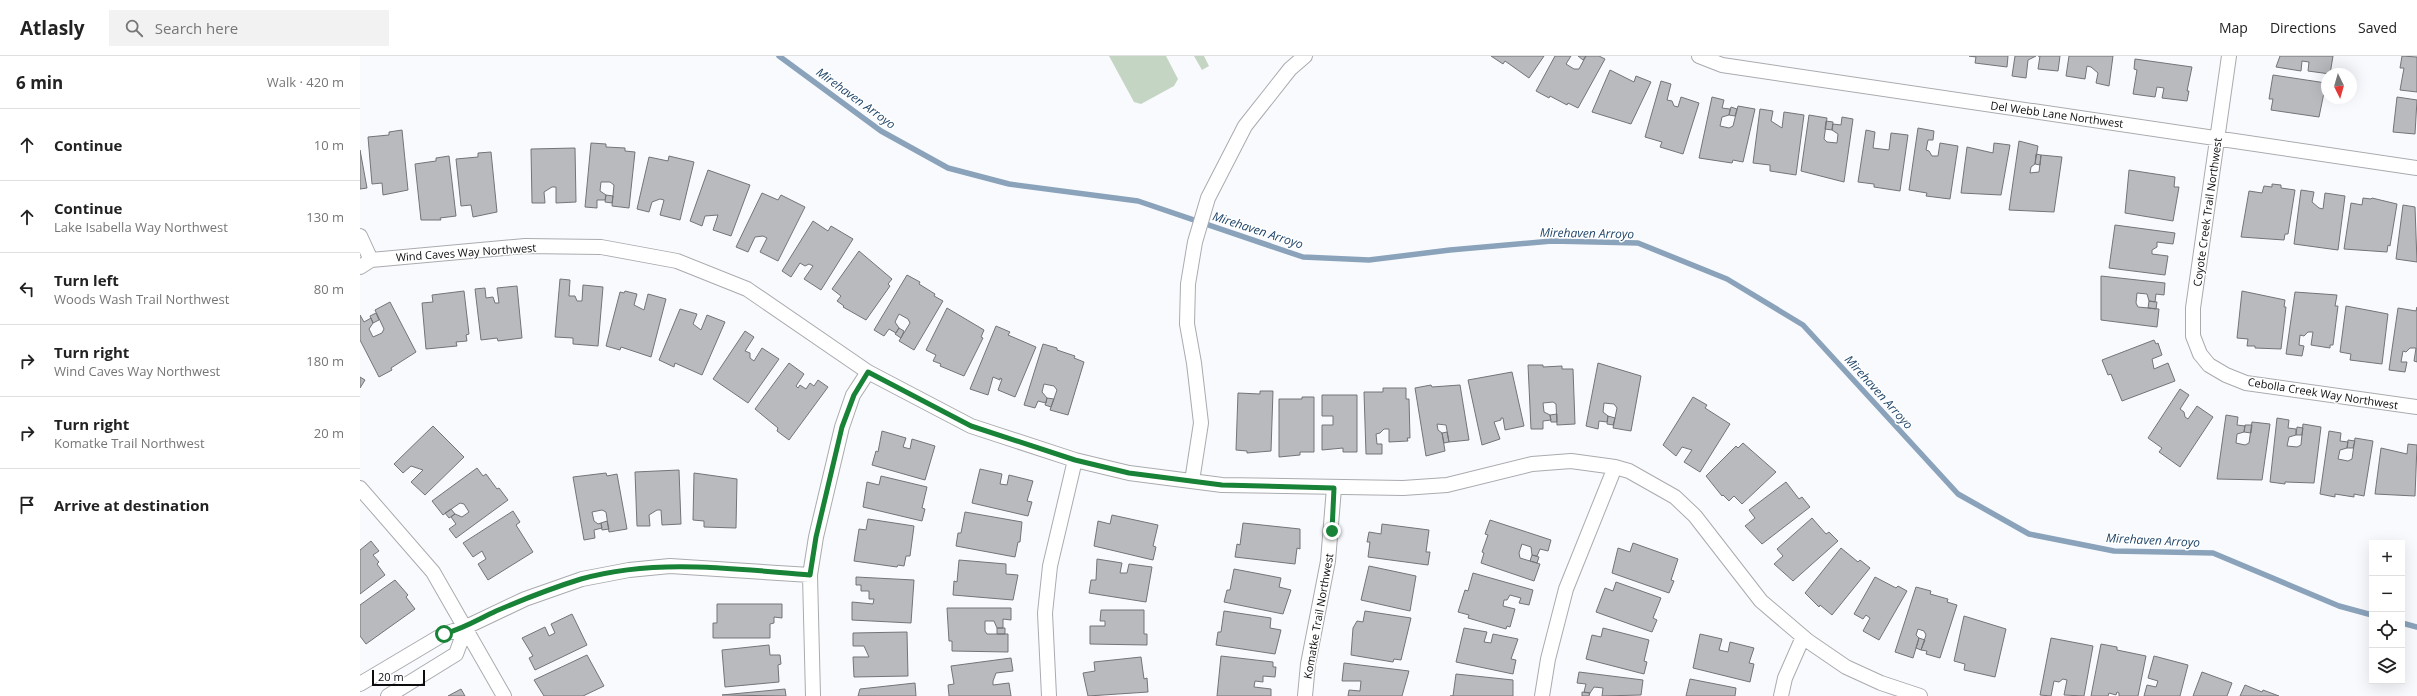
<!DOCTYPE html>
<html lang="en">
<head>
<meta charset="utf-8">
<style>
  :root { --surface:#fff; --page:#f2f2f2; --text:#222; --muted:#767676; --line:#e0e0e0 }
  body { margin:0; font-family:"Open Sans",sans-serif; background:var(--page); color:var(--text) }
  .controls { position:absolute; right:12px; bottom:12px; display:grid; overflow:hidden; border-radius:0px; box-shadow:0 4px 16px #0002 }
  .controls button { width:36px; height:36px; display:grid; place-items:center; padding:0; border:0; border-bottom:1px solid var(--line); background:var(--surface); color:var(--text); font:20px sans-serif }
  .compass { position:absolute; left:1961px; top:12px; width:36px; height:36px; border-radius:50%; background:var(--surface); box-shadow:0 4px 16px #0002; rotate:175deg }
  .scale { position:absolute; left:12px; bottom:10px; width:53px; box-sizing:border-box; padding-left:4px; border:2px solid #0c0c0e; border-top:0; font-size:11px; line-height:14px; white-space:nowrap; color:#0c0c0e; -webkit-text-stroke:3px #fff; paint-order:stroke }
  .stop { position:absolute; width:12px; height:12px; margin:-9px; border:3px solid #188237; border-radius:50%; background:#fff }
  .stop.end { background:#188237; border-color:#fff; box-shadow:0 1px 4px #0008 }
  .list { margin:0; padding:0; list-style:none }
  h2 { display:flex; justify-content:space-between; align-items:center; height:52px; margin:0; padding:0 16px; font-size:17px }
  h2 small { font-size:13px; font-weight:400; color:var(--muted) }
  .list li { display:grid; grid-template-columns:26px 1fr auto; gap:12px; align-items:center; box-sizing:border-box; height:72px; padding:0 16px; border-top:1px solid var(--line) }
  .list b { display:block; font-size:15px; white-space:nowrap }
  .list p { margin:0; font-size:13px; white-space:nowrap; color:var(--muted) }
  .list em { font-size:13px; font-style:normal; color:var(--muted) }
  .icon { flex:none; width:22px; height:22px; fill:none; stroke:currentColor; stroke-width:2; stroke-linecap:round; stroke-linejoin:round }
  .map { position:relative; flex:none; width:2057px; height:640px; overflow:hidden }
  header { display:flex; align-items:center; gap:24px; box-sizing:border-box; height:56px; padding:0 20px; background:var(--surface); border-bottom:1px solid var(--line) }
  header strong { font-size:19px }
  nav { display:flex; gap:22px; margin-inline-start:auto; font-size:14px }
  .search { width:280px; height:36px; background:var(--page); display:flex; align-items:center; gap:10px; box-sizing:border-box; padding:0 14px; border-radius:0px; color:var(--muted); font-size:15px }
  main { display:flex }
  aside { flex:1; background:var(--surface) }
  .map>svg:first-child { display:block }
  .green { fill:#c4d5c3 }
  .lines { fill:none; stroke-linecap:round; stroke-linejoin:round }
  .stream { stroke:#8aa3bb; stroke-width:5.5 }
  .building { fill:#b9babe; stroke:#737478 }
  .minor-casing { stroke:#aaabaf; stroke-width:16 }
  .minor { stroke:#fff; stroke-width:14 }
  .route { stroke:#188237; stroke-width:5 }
  .labels { text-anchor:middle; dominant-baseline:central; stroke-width:3; stroke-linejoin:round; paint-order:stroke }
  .street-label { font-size:11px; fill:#0c0c0e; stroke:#fff }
  .water-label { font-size:12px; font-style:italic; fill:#1f4569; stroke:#fff }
</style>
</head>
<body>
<header>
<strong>Atlasly</strong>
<div class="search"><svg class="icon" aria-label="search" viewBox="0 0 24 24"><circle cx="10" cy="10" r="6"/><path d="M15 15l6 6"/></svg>Search here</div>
<nav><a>Map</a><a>Directions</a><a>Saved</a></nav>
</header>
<main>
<aside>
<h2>6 min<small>Walk · 420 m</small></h2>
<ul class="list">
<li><svg class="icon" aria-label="ahead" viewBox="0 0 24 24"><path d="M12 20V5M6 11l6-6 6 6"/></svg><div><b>Continue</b></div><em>10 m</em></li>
<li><svg class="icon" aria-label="ahead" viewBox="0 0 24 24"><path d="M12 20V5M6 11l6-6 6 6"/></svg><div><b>Continue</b><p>Lake Isabella Way Northwest</p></div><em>130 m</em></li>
<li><svg class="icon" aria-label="left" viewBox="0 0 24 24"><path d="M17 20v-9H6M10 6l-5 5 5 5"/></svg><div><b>Turn left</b><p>Woods Wash Trail Northwest</p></div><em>80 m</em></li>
<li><svg class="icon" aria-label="right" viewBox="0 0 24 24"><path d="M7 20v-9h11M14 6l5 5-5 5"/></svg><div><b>Turn right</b><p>Wind Caves Way Northwest</p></div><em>180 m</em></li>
<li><svg class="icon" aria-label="right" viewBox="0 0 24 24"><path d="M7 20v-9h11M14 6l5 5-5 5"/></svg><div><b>Turn right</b><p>Komatke Trail Northwest</p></div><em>20 m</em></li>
<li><svg class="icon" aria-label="arrive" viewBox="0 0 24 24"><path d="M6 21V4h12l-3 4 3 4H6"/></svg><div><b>Arrive at destination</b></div></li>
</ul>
</aside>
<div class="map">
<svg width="2057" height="640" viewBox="0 0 2057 640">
  <rect width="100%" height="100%" fill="#f9fafe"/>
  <!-- green -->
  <path class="green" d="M749,0H806L818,23L814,30L781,48L774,46Z
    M834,0H844L849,10L842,14Z"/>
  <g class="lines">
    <!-- stream -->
    <path class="stream" d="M419,0L521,75L588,112L649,128L778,145L943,201L1009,204L1090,194L1192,185L1278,187L1367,223L1443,269L1598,438L1669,478L1754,495L1853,497L1979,550L2012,559
      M2042,567L2057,571"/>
  </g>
  <!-- building -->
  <path class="building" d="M1131,0H1184L1169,22L1145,5L1143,8Z
    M1195,0H1211L1206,8L1214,13H1219L1226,0H1239L1245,3L1218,52L1208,47L1207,49L1190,40L1189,42L1176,35Z
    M1218,0H1226L1223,4Z
    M1609,0H1648L1647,11L1615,7L1616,1Z
    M1655,0H1676L1668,4L1666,22L1652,20Z
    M1678,0H1700L1698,15L1678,13L1680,0Z
    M1709,0H1753L1749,30L1736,27L1738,17L1731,11L1727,10L1725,23L1706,20Z
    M1920,0H1973L1970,18L1948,15L1949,6L1942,5L1941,15L1916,11Z
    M2042,0L2057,1V36L2040,34L2044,12H2040Z
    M1775,3L1832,11L1827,35H1829L1827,45L1802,42L1804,32L1797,31L1795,41L1773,38L1777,14L1774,13Z
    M1250,14L1274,26L1276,20L1291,26L1271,68L1232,56Z
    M1913,19L1966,27L1959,61L1911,54L1913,43H1909Z
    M1301,25L1311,28L1307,44L1312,45L1314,50L1318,51L1321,41L1339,47L1323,98L1300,91L1302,86L1285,81Z
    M1352,41L1364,44L1362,52L1370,53L1369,59L1362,61L1360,70L1369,72L1373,70L1378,50L1395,53L1383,106L1373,104L1372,107L1339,102Z
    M2037,41L2057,44L2055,78L2033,76Z
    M1371,51L1377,53L1375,60L1369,59Z
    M1400,53L1413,55L1411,65L1422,72L1424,56L1444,59L1436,119L1410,115V109L1393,107Z
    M1449,59L1467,62L1464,83L1467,86L1477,87L1478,78L1472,74L1473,68L1481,69L1482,61L1493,63L1484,126L1441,115Z
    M1466,65L1473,66L1472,74L1465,73Z
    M1558,72L1574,75L1573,84H1568L1566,94L1569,95L1572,100H1578L1580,87L1598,90L1590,143L1566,140L1567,137L1549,134Z
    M42,74L48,134L23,139L22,127L12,128L8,81L29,79V76Z
    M1506,74L1515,76L1513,92L1529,94L1531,77L1548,79L1540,135L1514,131V128L1498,126Z
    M1659,85L1678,90L1675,108L1671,111L1670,117L1679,116L1681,99L1702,101L1694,156L1649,154Z
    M231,87L246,88V91L265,92V95L275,96L269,152L252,150L254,129L250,126H241L240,135L246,139L245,144H237V152L225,151Z
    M1634,87L1650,89L1641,139L1601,137L1607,91L1633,97Z
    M215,92L216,146L196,147V131H192L184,136L185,147H172L171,93Z
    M0,94L7,132L0,133Z
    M131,96L137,156L113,161L111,149L101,150L96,103L118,101V97Z
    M1676,98L1681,99L1680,109L1675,108Z
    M89,100L96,160L80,162L81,164H61L55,108L76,105V102Z
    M309,100L334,106L320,164L300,159L304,144L300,143L292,146L289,156L277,153L289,101L308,105Z
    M348,114L390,129L371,180L353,174L358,159L345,160L342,170L330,165Z
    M1769,114L1815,121L1814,131H1819L1813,165L1765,157Z
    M1912,128L1921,129V132L1935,134L1928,178H1925L1924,184L1881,181L1889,135L1902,137L1904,130L1912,131Z
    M1941,134L1954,136L1952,146L1959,152L1963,153L1965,137L1985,140L1978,194L1934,188Z
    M402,137L418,144L421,139L445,151L418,205L400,196L407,182L403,180L395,181L388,196L376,191Z
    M246,139L253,140L252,147L245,146Z
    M2003,142L2011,143L2012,142L2037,148L2030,190L2028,189L2027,196L1984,193L1991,147L2002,149Z
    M2043,149L2055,151L2057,206L2036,203Z
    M453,165L468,175L471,170L493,183L461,234L444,223L453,210L449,208L445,210L440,207L431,221L422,215Z
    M1755,169L1815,177L1813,188L1797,186V191L1792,194V198L1808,200L1805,219L1749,212Z
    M499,195L532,223L528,228L530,230L506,264L483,251L484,250L477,245L481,240L472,233Z
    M547,219L560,226L559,228L575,238L574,240L583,245L554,294L539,285L550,267L548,263L539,258L535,266L539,272L536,277L529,273L524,280L514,274Z
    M1741,220L1805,227L1804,239L1796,238L1795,246L1789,245L1787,238L1777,237L1776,247L1778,251L1799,253L1797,271L1741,264Z
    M200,223L210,224L209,240H215L217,245H222L223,229L243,231L238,290L213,288V282L195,281Z
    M157,230L162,282L138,285L137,282L121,284L115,233L125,232L126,242L133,241L135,247H139L137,232Z
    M104,235L109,278L106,279L107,285L96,286L97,290L66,293L62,247L73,246L72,239Z
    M265,235L277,238L274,249L284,254L288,238L306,243L291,301L261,291L260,294L246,290L260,236L264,237Z
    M1882,235L1925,244L1924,251H1926L1921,293L1895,292V290H1887L1888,283L1877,282Z
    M1935,236L1977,239L1975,250H1978L1973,289H1970V292L1951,289L1953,276H1948L1944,280L1940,279L1939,289L1944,290L1942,300L1926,298Z
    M1789,245L1797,246L1796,253L1788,252Z
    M30,246L56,296L31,312L32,314L19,321L0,284V259L4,266L11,262L13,267L9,273L13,281L22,277L24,273L15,254Z
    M1986,250L2028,258L2022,308L1990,304L1991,298L1980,296Z
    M2057,251V306L2054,305L2056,292H2050L2046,296L2043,295L2041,306H2047L2045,316L2029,314L2038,252L2056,255Z
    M587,252L624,274L621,281L623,282L604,320L580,310L581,308L573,305L576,299L566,294Z
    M320,253L337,258L333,268L341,274L347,259L365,266L342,319L315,307L314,311L299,304Z
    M16,257L19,264L13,267L10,260Z
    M636,270L650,276L648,279L676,291L655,341L638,334L642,323L640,322V324L633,321L628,339L610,333Z
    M539,272L544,275L541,282L535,278Z
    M385,275L394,281L385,295L390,297V302L394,305L402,292L419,303L388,347L353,323Z
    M1794,284L1796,288L1798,287L1802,299L1792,303L1794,313L1808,307L1815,325L1762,345L1751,318L1748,319L1742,304Z
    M683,288L697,292V294L715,300L714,302L724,306L708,359L690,354L697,334L694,330L684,328L682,336L687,342L686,347L678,345L675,352L664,349Z
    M429,307L444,318L436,330L438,332L440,329L446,333L450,327L454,330L458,324L468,331L429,384L417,375L418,372L395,353Z
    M1238,307L1281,320L1271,375L1253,372L1257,352L1254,348L1244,347L1243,356L1248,360L1247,366L1239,365L1238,373L1226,370Z
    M1168,309H1183V311L1202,310V313H1213L1215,368L1197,369L1196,348L1193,346L1183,347L1184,356L1190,359L1191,364L1183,365V373H1171Z
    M1152,316L1164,370L1145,374L1143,362H1141V364L1134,366L1140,383L1122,389L1108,324Z
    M0,321L5,324L0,332Z
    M1071,329L1072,331L1100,329L1109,384L1089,386L1086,369L1077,368L1078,374L1082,377L1085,395L1066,400L1055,332Z
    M1023,332H1046V343H1049L1050,382H1047L1048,385L1029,386V373H1024L1020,377L1016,378L1017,388H1022V398H1006L1004,336H1023Z
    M1820,333L1829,339L1820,353L1824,356L1825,361L1828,363L1837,350L1853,361L1820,411L1799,396L1802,392L1788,382Z
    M900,335H913L911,395L887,397V395L876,394L878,337L900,338Z
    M962,339H997V396H983V392L962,394V369H973V360H962Z
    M942,341H954V396H940V399L919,401V343H942Z
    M1333,341L1347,349L1345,352L1370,368L1340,416L1324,406L1332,394L1322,391L1316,400L1303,389Z
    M687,342L694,343L691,351L685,349Z
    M1197,358V366H1191L1190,359Z
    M1866,359L1878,361L1877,369L1885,370L1884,376L1877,378L1876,387L1885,389L1889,387L1892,366L1910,368L1902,424L1857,423Z
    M1248,360L1255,362L1253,369L1247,368Z
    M1917,362L1929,364L1928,372L1936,373V379L1929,381L1927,390L1937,391L1941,389L1943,368L1961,371L1954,427L1925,426V428L1910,426Z
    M1885,369H1892L1891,377L1884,376Z
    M73,370L104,401L65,439L51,426L63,414L51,410L43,417L34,408Z
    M1937,371L1943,372L1942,379H1936Z
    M522,375L546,382L543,391L550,393L552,383L575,390L565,424L512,409L516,395L518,396Z
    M1969,375L1981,377L1980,385L1988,386L1987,392L1980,394L1978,403L1988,405L1992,403L1995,382L2013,385L2004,440L1994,438V441L1975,438V441L1960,438Z
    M1087,376L1089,386L1084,387L1082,377Z
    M1988,384L1995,385L1993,392H1987Z
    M1383,387L1416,416L1382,448L1374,440L1369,445L1363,439L1362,440L1346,420L1376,390L1378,392Z
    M2048,388L2057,389L2055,440L2015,438L2021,392L2047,398Z
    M117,412L123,420L126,418L137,433L139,432L148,444L96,482L89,473L96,468L91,461L95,458L102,461L109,456L104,448L100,447L83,459L72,445Z
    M620,413L642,418L640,428L647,429L649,419L673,425L667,445L672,446L668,460L612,447Z
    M319,414L321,468L302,469L301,454H297L289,459L290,470H277L275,416Z
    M246,417L247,420L257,418L267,473L249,476L246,456L242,454L232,456L234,465L238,468L241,467L242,472L234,474L235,482L224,484L213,421Z
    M334,417L377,423L376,472L344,471V465L333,464Z
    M521,420L567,431L562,452L565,453L562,465L503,451L507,426L519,429Z
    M1426,426L1439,443L1442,441L1450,451L1402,488L1385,470L1395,462L1389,454Z
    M91,453L95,458L89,462L85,457Z
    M153,455L160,466L156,469L173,496L128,524L118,508L126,503L122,495L113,501L103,487Z
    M605,456L662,466L660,486H658L655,501L596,490L598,477H601Z
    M752,459L798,469L793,490L796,491L793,504L734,490L738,465L750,468Z
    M1452,462L1466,478L1469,476L1478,485L1433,525L1414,508L1423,500L1417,493Z
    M508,463L554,470L550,500H546L544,510L538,509L537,511L494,505L499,473L506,474Z
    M1130,464L1191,484L1188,495L1180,493L1177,500L1172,499L1171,491L1162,488L1159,497L1160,502L1180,508L1174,525L1121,507L1124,497L1122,496L1128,479L1125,478Z
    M247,465L249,473L242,474L241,467Z
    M883,467L940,473V493L937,492L935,508L875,501L877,488L880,489Z
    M1022,468L1069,474L1066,496H1070L1068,509L1008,501L1010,486H1007L1009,476L1021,478Z
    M11,485L19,495L13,499L19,506L17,508L25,519L0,538V494Z
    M1273,487L1318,503L1311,524L1314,525L1309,537L1252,517L1258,492L1270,496Z
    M1481,492L1498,506L1500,504L1510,512L1472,559L1460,549L1459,551L1445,537Z
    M1172,499L1179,501L1177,507L1170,505Z
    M737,503L762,507L760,517H767L769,508L792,511L786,546L729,537L731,524H736Z
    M599,504L646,508V518L658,519L653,544L593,539L594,525L597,526Z
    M1009,510L1056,520L1050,555L1001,544Z
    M874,513L921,522L919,531L931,534L923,558L864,546L867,534H870Z
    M1113,517L1173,534L1169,549L1159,547L1161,542L1150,539L1147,544H1144L1143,550L1155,553L1150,571L1147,570L1146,573L1108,562L1109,559L1098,556L1105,534L1108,535Z
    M496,521L554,524L551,567L492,564V546L513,548L514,543H509V535H501V529H496Z
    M1515,521L1536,532L1538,530L1547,535L1519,584L1503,575L1510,562L1506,559L1503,563L1494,558Z
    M35,524L48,539L46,541L55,553L6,588L0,580V549Z
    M1256,526L1301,542L1293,562L1297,564L1292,576L1236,556L1245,532L1253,535Z
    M1556,531L1571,535L1570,538L1588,543L1587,546L1597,549L1580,602L1566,598L1567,595L1561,594L1566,579L1564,575L1558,573L1556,579L1559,582L1553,602L1535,596Z
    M357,548H422V562L414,561V567L410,568V582H353V567H357Z
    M587,552H651V564L643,563V572H637L634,565H625V575L627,578H648V596L592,595V585H589Z
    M741,554H784V578H787V589L730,588V570H745V565H740Z
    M864,555L911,562L910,572L921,574L915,598L856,589L858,576H861Z
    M1005,555L1051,562L1041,604L1034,603L1033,606L991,599L993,572L997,565L1003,566Z
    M212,558L227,589L175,614L169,602L173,600L162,582L185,571L189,580L195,577L191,568Z
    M1604,560L1646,573L1635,621L1604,614L1605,608L1594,605Z
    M637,572H645V578H637Z
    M1104,572L1127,576L1124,586L1131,587L1133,578L1158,583L1151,603L1156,604L1153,618L1096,606Z
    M1243,572L1289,584L1284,605L1287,606L1284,618L1226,603L1232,579L1241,581Z
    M547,576L548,620L494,621L493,601H509L504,590H493V577Z
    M1340,578L1362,583L1359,594L1368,596L1370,586L1394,592L1389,607L1394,608L1390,626L1333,612Z
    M1559,582L1565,584L1561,594L1556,592Z
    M1691,582L1733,590L1724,640L1704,639L1707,624L1703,623L1699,626L1694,625L1691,640L1680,639Z
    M1741,588L1757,591V594L1786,600L1778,640H1759V637L1757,636L1756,639L1749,637L1748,640H1731Z
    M409,589L410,599H420L421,608L418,609L419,626L365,631L362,594Z
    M227,599L244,630L223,640H184L174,624Z
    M861,600L913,606V611H916L915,621L903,620V626L895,625L894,631L911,633V640H857Z
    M1794,600L1828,609L1820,640H1784L1787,629L1796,631L1798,625L1788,622Z
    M781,601L784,623L787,622L788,636L728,640L723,617L735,615L734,606Z
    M651,602L653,615L636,617L633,625V629L649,627L651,640H589L588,629L594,628L591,610Z
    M984,607L1049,615L1042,640H988L989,634L1000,635L1001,625H982Z
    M1219,616L1283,624L1281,639L1242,640L1243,632L1234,631L1230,637L1224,636L1226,628L1217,627Z
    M1842,616L1872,627L1867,640H1833Z
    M1096,618L1153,624V640H1090H1093Z
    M1330,623L1376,632L1375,640H1326Z
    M555,627L556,640H498L500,633Z
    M1885,629L1902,636L1903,634L1919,640H1880Z
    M101,633L105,640H88Z
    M425,633L426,640L362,639Z
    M1222,636L1230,637L1229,640H1222Z"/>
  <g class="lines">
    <defs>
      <path id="minor" d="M1339,0L1362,9L2057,112
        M1869,0L1833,252V280L1840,298L1849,309L1866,319L1886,327L2057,351
        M0,180L11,204
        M0,211L11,204L165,190L241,191L317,205L387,233L508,316L611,370L715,404L769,417L862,429L1043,432L1087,429L1172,408L1211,405L1255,411L1269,415L1315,441L1335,460L1401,545L1448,585L1486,611L1521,627L1560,640
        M832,425L841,367L834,307L827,268L828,228L835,186L848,142L885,70L930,13L945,0
        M0,432L73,516L144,640
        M0,628L84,578L106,571L165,543L222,523L269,514L310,510L450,519
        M28,640L96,598L106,571
        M453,640L450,519L456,481L482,371L493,339L508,316
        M689,640L685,557L690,510L715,404
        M945,640L948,608L968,505L974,432
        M1182,640L1188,603L1206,533L1255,411
        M1421,640L1425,622L1443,581"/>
    </defs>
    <!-- minor casing -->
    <use href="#minor" class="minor-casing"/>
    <!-- minor -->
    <use href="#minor" class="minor"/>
  </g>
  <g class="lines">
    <!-- route -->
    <path class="route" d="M84,578C105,572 117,564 136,555C164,543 192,532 221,523C296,502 374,513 450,519L456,481L482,371L494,339L508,316L611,370L715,404L769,417L862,429L974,432L972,475"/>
  </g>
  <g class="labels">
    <!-- street labels -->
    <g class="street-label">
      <text transform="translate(1697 58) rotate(8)">Del Webb Lane Northwest</text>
      <text transform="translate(1847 156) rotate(-82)">Coyote Creek Trail Northwest</text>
      <text transform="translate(106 196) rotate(-4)">Wind Caves Way Northwest</text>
      <text transform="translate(1963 337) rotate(9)">Cebolla Creek Way Northwest</text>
      <text transform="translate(958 560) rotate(-80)">Komatke Trail Northwest</text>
    </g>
    <!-- water labels -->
    <g class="water-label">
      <text transform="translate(496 42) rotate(36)">Mirehaven Arroyo</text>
      <text transform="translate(898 174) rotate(18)">Mirehaven Arroyo</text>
      <text transform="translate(1227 177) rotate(1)">Mirehaven Arroyo</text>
      <text transform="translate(1519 336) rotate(48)">Mirehaven Arroyo</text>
      <text transform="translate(1793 484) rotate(3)">Mirehaven Arroyo</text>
    </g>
  </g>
</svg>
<div class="controls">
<button>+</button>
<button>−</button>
<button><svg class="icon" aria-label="locate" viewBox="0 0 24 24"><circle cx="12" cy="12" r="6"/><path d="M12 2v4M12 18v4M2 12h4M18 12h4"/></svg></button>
<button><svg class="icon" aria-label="layers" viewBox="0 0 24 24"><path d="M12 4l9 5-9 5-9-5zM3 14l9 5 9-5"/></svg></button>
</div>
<svg class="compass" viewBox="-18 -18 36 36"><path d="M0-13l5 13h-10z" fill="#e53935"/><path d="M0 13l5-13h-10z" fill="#767676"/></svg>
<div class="scale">20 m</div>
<div class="stop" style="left:84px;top:578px"></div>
<div class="stop end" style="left:972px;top:475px"></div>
</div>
</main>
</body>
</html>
